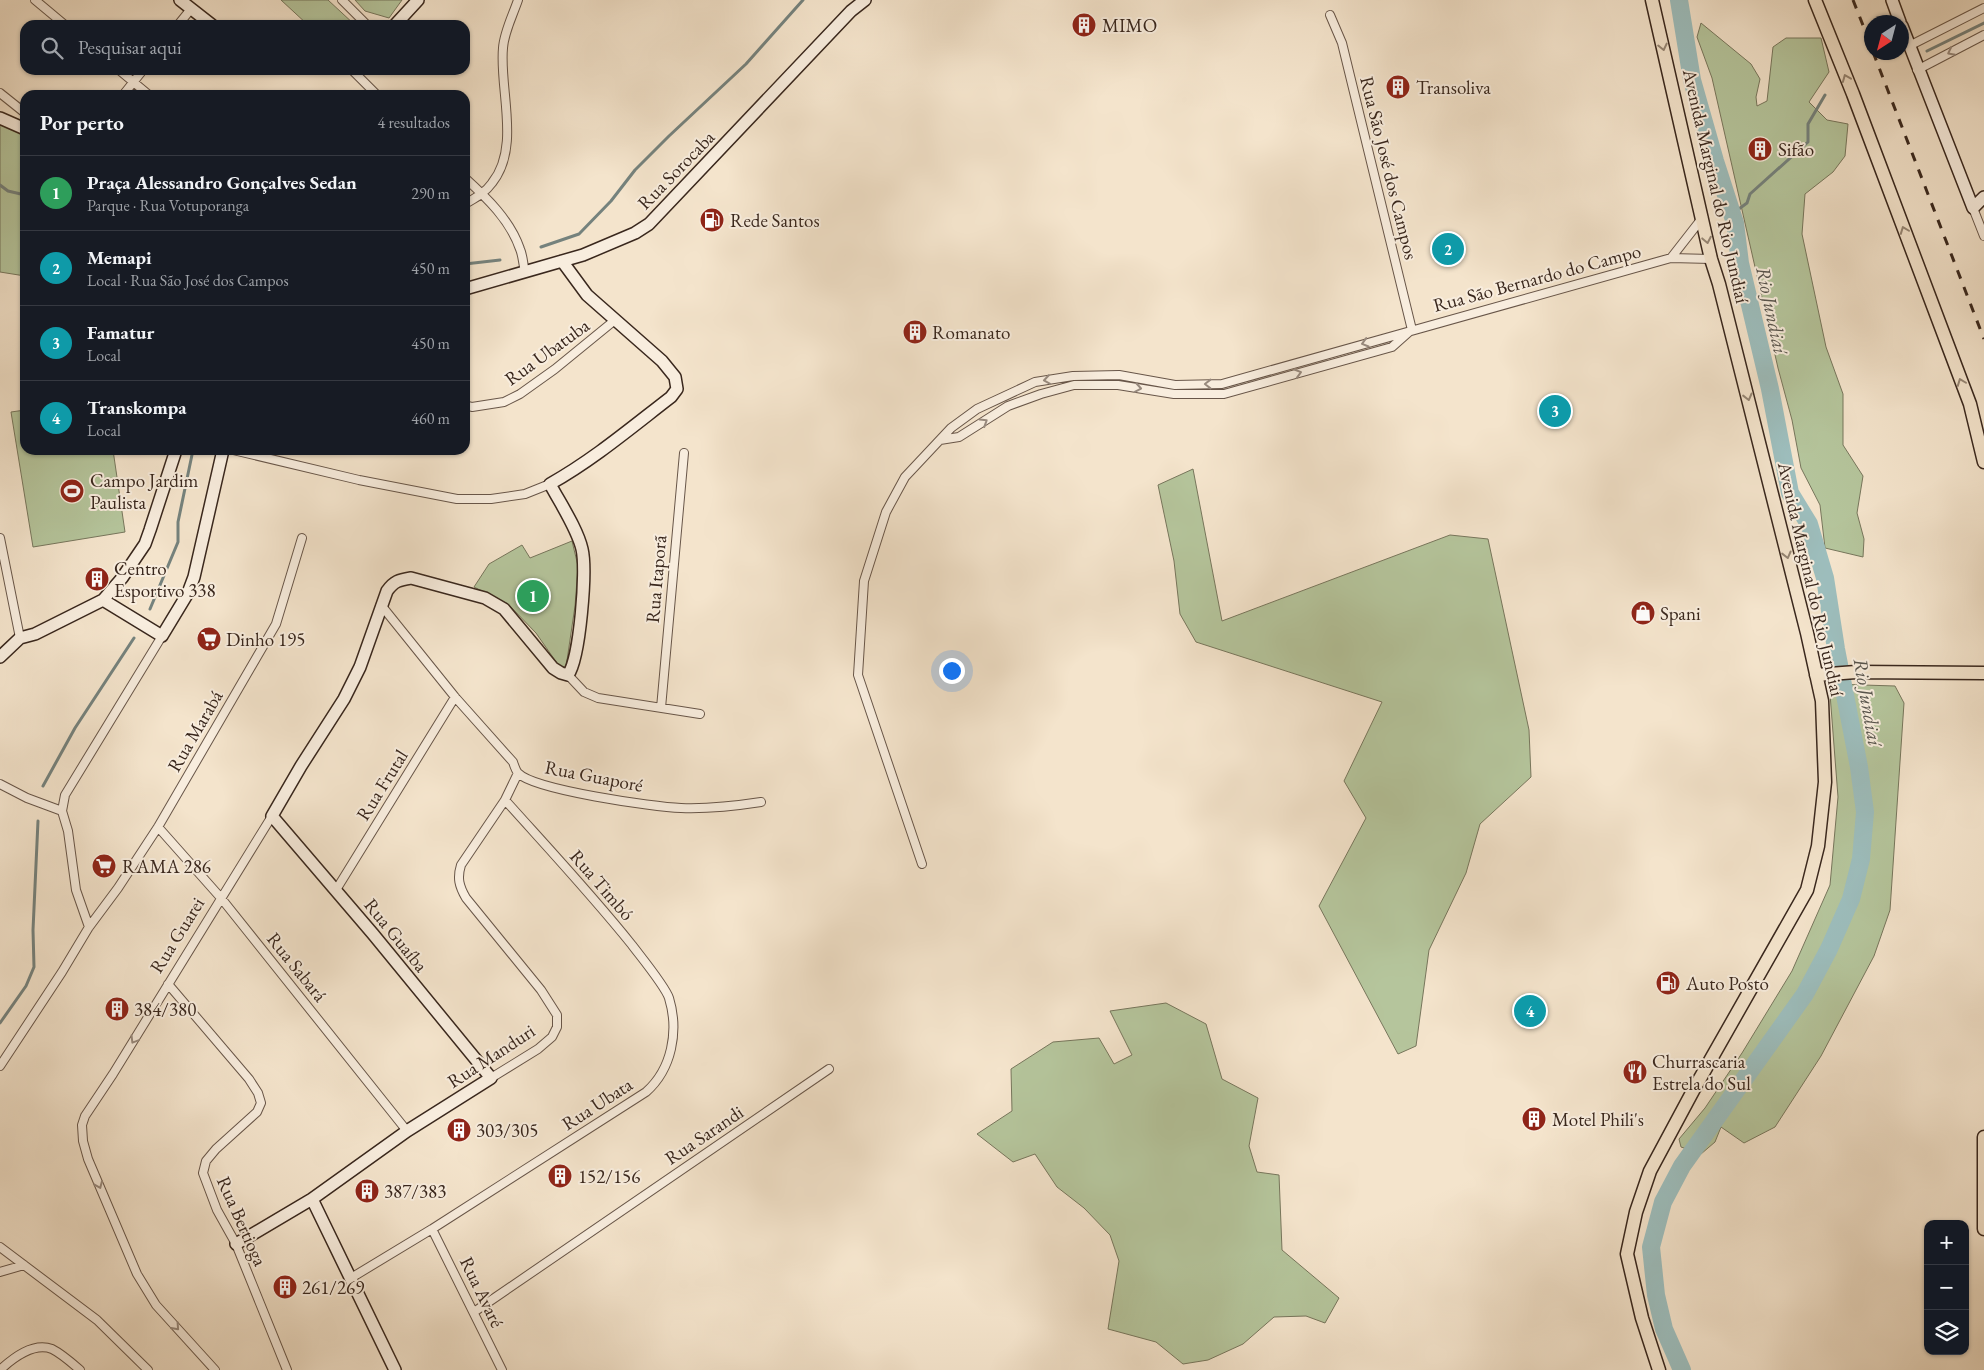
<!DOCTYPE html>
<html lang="pt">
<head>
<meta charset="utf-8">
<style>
  :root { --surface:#171b24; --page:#20242c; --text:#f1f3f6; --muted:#9ea1a6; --line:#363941; --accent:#db2777 }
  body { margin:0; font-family:"EB Garamond",serif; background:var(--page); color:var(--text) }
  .controls { position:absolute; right:15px; bottom:15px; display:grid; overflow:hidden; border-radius:10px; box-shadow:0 1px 4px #0004 }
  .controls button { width:45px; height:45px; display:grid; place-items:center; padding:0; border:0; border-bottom:1px solid var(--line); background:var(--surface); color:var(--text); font:25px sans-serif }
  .compass { position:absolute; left:1864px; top:15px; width:45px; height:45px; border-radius:50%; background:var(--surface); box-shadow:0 1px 4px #0004; rotate:216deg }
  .you { position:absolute; left:951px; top:670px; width:18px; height:18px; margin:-12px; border:4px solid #fff; border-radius:50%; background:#1a73e8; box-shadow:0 0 0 8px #1a73e833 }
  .badge { display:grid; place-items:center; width:32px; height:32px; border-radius:50%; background:var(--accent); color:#fff; font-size:16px; font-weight:700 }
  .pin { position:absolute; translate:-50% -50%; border:2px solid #fff; box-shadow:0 1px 5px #0006 }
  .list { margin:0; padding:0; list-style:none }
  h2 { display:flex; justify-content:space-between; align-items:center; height:65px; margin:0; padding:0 20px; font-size:21px }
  h2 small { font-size:16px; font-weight:400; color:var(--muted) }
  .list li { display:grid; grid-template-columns:32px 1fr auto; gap:15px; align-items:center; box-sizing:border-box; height:75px; padding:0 20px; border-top:1px solid var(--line) }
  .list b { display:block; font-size:19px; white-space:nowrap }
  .list p { margin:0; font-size:16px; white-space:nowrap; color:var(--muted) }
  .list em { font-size:16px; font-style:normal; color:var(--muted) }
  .icon { flex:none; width:28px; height:28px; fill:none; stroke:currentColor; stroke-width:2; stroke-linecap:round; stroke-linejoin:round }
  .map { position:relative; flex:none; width:1984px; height:1370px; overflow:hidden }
  .search { position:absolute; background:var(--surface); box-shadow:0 1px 4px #0004; left:20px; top:20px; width:450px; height:55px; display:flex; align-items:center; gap:12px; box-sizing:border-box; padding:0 18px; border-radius:15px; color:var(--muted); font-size:19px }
  .panel { position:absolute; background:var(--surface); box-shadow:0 1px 4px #0004; left:20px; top:90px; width:450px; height:365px; border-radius:15px }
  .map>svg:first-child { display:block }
  .green { fill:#b5c59c; stroke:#77765c }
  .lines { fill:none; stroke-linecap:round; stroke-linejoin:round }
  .stream { stroke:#75827d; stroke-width:3 }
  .river { stroke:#9dbebd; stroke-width:18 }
  .street-casing { stroke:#685649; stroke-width:10 }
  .secondary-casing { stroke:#39271d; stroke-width:14 }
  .primary-casing { stroke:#39271d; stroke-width:15 }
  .street { stroke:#f8edde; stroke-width:8 }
  .secondary { stroke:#f8edde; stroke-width:11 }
  .primary { stroke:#f4e4cc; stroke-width:12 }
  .rail { stroke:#39271d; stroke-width:3; stroke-dasharray:9 9; stroke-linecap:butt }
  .oneway { stroke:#968674 }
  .oneway2 { stroke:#988a7e }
  .labels { text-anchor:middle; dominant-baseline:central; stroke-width:4; stroke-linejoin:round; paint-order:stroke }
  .poi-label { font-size:19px; fill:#39271d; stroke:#f8edde; text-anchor:start }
  .street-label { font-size:19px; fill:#39271d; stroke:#f8edde }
  .water-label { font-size:20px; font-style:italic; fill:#57544d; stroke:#f8edde }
</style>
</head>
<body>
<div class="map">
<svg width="1984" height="1370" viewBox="0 0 1984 1370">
  <rect width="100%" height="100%" fill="#f4e4cc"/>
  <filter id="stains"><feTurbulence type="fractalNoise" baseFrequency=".004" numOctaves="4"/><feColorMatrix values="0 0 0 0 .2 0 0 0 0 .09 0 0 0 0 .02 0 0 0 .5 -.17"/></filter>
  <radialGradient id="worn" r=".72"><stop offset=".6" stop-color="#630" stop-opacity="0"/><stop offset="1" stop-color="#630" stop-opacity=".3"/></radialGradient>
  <!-- green -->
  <path class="green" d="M281,0H328L355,25H308Z
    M355,0H402L389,18L365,11Z
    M1701,23L1751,64L1760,79L1756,97L1757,106L1767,101L1773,47L1786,38H1821L1829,72L1809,102L1827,120L1848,124L1845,156L1833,172L1805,194L1802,234L1826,347L1843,394V445L1863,476L1857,513L1864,539L1863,557L1825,548L1820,505L1801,468L1792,420L1778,368L1712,78L1697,37Z
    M0,124L25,135V276L0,272Z
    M25,410V450H113L125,532L33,547L11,412Z
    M1193,469L1222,621L1450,535L1488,539L1529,730L1531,777L1480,824L1466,873L1429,950L1416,1046L1398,1054L1319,906L1366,818L1344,781L1382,702L1196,642L1180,614L1174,561L1158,485Z
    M572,541L578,566L575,606L566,667L559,666L536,633L508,604L474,587L489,564L522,545L530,558Z
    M1832,684L1895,686L1904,703L1890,910L1874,956L1821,1056L1775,1127L1744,1143L1721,1127L1715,1142L1701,1154L1681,1147L1679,1139L1705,1108L1742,1053L1792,971L1830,885L1838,797L1830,694Z
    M1166,1003L1206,1024L1222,1079L1258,1098L1249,1146L1257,1172L1279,1175L1282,1250L1339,1298L1325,1323L1306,1316L1274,1317L1243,1344L1208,1360L1183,1364L1156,1342L1108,1329L1119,1261L1110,1235L1084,1208L1057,1187L1035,1154L1013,1162L977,1134L1012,1111L1011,1069L1053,1042L1099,1038L1114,1064L1132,1055L1110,1011Z"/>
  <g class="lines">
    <!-- stream -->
    <path class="stream" d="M1927,51L1984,23
      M0,185L8,191L25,195
      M1732,214L1747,203L1750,194L1808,142V124L1825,95
      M541,247L579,234L611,201L635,170L669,136L746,64L803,0
      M465,264L500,260
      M150,609L178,542V522L193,450
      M43,786L75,728L134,638
      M0,1023L26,986L34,967L33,930L38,821"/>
    <!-- river -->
    <path class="river" d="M1679,0L1692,80L1715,161L1735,223L1740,263L1770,389L1790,493L1809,524L1825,578L1836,649L1859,767L1865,812L1861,859L1851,899L1829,949L1805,994L1682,1166L1663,1202L1651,1247L1656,1295L1664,1329L1682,1370"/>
    <defs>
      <path id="street" d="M35,0L65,25
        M342,0L367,25
        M1330,15L1342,43L1412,330
        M178,25L191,9
        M1909,46L1984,8
        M119,70L149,95
        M352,70L377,95
        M1917,70L1984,35
        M0,93L25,113
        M123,95L143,70
        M465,178C487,198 510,220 520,249C523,256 523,264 525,272
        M465,204C475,198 485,193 492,183C521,147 499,89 503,48C504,32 513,15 518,0
        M1973,208L1984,236
        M1671,258L1703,217
        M465,405L472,407L504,402L520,394L555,369L615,320
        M940,440L959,437L1008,406L1041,394L1074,385H1118L1174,394H1224L1392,347L1410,331
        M233,450L359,480L457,499H491L525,494L550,484
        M0,538L20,638
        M381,605L455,697L513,762C514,765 516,771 518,773C534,790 654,807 681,808C707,809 735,806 761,802
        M568,675L584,692L598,698L700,714
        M661,708L684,453
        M0,784L27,798L62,811
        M158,827L221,898L407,1131
        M922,864L858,675L864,581L886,512L905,477L951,428L977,409L1035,382L1073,376L1119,375L1175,385L1222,384L1671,258L1711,259
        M336,890L455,697
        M89,927L76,890L68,831L62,811L65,795L162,636
        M168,984L249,1079L258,1093L261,1103L257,1112L216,1149L206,1161L203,1173L217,1210L236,1244L287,1370
        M0,1066L62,972L89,927L118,888L158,827L276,624L302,538
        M491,1078L538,1049L552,1037L557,1027V1015L541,990L466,898C459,886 457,878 461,865L505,800L518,773
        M432,1229L502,1370
        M0,1247L97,1320L148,1370
        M0,1272L24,1265
        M351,1278L432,1229L646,1092C672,1069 679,1031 669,998C665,986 641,957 632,945C592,895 548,848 505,800
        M474,1312L829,1069
        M0,1370C13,1358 33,1342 52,1349C62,1354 72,1363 80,1370
        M215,1370L156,1305L137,1274L88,1159L83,1141L82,1125L85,1116L113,1074L272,816"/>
      <path id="secondary" d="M180,0L212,25
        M1892,0L1900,22
        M395,25L418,0
        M1902,26L1973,208L1984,197
        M0,118L25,129
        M465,289L583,255L635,233L649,224L851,11L865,0
        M103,600L162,636L188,593L194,577L223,450
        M0,657L20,638L35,634L103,600L122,578L145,544L150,530L176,450
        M312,1199L395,1370
        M236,1244L312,1199L407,1131L491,1078L373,934L272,816L301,766L344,699L360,667L387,591C394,581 399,580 411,578L485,598L504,609L553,668L561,673L568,675C580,658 587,570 582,549C577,528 560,503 550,484C593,460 632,427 671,397L677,389L675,377L662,361L587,295L562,261"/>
      <path id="primary" d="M1652,0L1711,259L1719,284L1807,633L1822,701L1825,782L1818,846L1807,890L1694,1089L1650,1171L1636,1212L1627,1254L1642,1318L1659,1370
        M1815,0L1853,94L1970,404L1984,462
        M1816,675L1856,672L1984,673
        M1984,1137V1229"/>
    </defs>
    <!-- street casing -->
    <use href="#street" class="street-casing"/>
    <!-- secondary casing -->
    <use href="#secondary" class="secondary-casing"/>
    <!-- primary casing -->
    <use href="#primary" class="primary-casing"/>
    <!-- street -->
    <use href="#street" class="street"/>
    <!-- secondary -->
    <use href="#secondary" class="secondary"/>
    <!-- primary -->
    <use href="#primary" class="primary"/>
    <!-- rail -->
    <path class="rail" d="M1853,0L1872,48
      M1873,52L1984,339"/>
  </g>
  <!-- one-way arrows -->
  <defs><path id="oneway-chevron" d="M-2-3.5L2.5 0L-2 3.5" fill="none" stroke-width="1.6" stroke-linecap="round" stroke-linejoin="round" transform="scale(1.25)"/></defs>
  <g class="oneway">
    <use href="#oneway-chevron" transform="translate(1663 47) rotate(77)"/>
    <use href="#oneway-chevron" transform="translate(1846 78) rotate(-112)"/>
    <use href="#oneway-chevron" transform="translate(1904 230) rotate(-111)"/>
    <use href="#oneway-chevron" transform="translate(1707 240) rotate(79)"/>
    <use href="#oneway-chevron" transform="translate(1961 382) rotate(-111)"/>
    <use href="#oneway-chevron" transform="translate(1748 397) rotate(76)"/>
    <use href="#oneway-chevron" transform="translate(1787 555) rotate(76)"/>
  </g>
  <g class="oneway2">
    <use href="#oneway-chevron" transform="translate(1951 52) rotate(153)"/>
    <use href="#oneway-chevron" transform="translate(1365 343) rotate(164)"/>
    <use href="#oneway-chevron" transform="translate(1298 373) rotate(-16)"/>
    <use href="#oneway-chevron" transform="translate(1047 380) rotate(171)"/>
    <use href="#oneway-chevron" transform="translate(1208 384) rotate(180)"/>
    <use href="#oneway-chevron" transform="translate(1138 388) rotate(10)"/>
    <use href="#oneway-chevron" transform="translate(984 422) rotate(-32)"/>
    <use href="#oneway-chevron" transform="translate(134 1040) rotate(121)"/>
    <use href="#oneway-chevron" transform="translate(99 1185) rotate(67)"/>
    <use href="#oneway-chevron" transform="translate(176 1327) rotate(48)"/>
  </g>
  <!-- icons -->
  <defs>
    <symbol id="building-disc" viewBox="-11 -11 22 22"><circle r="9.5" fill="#8f2418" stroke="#f8edde"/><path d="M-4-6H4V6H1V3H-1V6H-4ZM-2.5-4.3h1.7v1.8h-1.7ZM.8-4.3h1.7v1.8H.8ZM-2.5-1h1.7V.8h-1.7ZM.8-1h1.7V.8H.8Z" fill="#fff"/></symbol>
    <symbol id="fuel-disc" viewBox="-11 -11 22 22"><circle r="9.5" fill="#8f2418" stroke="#f8edde"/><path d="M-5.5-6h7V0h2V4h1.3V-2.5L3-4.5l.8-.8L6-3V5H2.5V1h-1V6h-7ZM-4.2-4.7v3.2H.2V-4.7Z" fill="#fff"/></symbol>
    <symbol id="stadium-disc" viewBox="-11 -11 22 22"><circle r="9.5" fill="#8f2418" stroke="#f8edde"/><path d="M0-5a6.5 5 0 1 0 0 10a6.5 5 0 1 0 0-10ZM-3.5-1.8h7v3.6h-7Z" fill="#fff"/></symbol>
    <symbol id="shop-disc" viewBox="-11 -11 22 22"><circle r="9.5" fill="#8f2418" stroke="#f8edde"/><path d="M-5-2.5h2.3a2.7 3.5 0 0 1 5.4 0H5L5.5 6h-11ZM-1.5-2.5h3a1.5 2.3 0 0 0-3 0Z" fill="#fff"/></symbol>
    <symbol id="supermarket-disc" viewBox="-11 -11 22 22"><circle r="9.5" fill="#8f2418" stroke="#f8edde"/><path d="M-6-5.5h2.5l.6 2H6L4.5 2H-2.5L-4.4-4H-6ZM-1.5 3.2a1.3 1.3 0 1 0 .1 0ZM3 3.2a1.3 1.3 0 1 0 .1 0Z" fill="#fff"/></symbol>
    <symbol id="restaurant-disc" viewBox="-11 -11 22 22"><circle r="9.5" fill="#8f2418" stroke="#f8edde"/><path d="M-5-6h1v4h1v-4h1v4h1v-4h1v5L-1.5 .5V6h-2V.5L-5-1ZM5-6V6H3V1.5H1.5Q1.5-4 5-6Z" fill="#fff"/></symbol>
  </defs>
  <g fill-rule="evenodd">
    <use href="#building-disc" x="1070" y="11" width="28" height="28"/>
    <use href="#building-disc" x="1384" y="73" width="28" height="28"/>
    <use href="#building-disc" x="1746" y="135" width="28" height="28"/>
    <use href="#fuel-disc" x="698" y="206" width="28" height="28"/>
    <use href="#building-disc" x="901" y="318" width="28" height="28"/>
    <use href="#stadium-disc" x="58" y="477" width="28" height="28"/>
    <use href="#building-disc" x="83" y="565" width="28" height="28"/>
    <use href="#shop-disc" x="1629" y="599" width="28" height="28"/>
    <use href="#supermarket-disc" x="195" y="625" width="28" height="28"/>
    <use href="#supermarket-disc" x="90" y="852" width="28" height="28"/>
    <use href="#fuel-disc" x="1654" y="969" width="28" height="28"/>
    <use href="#building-disc" x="103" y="995" width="28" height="28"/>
    <use href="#restaurant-disc" x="1621" y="1058" width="28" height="28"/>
    <use href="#building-disc" x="1520" y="1105" width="28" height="28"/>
    <use href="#building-disc" x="445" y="1116" width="28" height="28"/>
    <use href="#building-disc" x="546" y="1162" width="28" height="28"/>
    <use href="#building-disc" x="353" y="1177" width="28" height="28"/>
    <use href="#building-disc" x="271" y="1273" width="28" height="28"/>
  </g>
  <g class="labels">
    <!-- poi labels -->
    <g class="poi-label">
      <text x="1102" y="25">MIMO</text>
      <text x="1416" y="87">Transoliva</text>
      <text x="1778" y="149">Sifão</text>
      <text x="730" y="220">Rede Santos</text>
      <text x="932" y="332">Romanato</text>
      <text x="90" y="480">Campo Jardim<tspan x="90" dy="22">Paulista</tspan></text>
      <text x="114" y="568">Centro<tspan x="114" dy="22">Esportivo 338</tspan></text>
      <text x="1660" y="613">Spani</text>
      <text x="226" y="639">Dinho 195</text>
      <text x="122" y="866">RAMA 286</text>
      <text x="1686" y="983">Auto Posto</text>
      <text x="134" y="1009">384/380</text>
      <text x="1652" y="1061">Churrascaria<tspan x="1652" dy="22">Estrela do Sul</tspan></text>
      <text x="1552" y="1119">Motel Phili's</text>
      <text x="476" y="1130">303/305</text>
      <text x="578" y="1176">152/156</text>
      <text x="384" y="1191">387/383</text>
      <text x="302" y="1287">261/269</text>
    </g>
    <!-- street labels -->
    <g class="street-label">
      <text transform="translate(1389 168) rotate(76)">Rua São José dos Campos</text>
      <text transform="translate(676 170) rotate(-46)">Rua Sorocaba</text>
      <text transform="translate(1716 186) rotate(77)">Avenida Marginal do Rio Jundiaí</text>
      <text transform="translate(1537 278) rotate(-15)">Rua São Bernardo do Campo</text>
      <text transform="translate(547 352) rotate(-36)">Rua Ubatuba</text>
      <text transform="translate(656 579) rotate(-85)">Rua Itaporã</text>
      <text transform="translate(1811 579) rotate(77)">Avenida Marginal do Rio Jundiaí</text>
      <text transform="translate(195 731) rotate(-60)">Rua Marabá</text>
      <text transform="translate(594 776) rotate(11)">Rua Guaporé</text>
      <text transform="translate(382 785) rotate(-58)">Rua Frutal</text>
      <text transform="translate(602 885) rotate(49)">Rua Timbó</text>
      <text transform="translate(177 935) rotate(-58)">Rua Guarei</text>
      <text transform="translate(396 935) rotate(51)">Rua Guaíba</text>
      <text transform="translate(297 967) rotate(51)">Rua Sabará</text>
      <text transform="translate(491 1056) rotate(-33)">Rua Manduri</text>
      <text transform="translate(597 1104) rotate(-33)">Rua Ubata</text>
      <text transform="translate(704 1135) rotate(-34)">Rua Sarandi</text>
      <text transform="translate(242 1221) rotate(66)">Rua Bertioga</text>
      <text transform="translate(482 1292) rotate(64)">Rua Avaré</text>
    </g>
    <!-- water labels -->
    <g class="water-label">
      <text transform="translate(1772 310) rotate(78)">Rio Jundiaí</text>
      <text transform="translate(1868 702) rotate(80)">Rio Jundiaí</text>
    </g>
  </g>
  <rect width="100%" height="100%" filter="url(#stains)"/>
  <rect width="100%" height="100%" fill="url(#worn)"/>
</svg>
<div class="controls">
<button>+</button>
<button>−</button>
<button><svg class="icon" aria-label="layers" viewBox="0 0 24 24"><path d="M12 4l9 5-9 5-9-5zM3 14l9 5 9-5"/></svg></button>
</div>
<svg class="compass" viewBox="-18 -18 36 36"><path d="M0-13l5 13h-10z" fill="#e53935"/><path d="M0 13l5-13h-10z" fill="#9ea1a6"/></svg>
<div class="you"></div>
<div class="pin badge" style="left:533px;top:596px;background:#2e9e5b">1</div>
<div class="pin badge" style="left:1448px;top:249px;background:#0f9aa8">2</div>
<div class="pin badge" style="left:1555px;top:411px;background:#0f9aa8">3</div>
<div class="pin badge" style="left:1530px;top:1011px;background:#0f9aa8">4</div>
<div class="search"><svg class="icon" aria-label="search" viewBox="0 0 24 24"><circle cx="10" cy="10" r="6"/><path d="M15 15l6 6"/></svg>Pesquisar aqui</div>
<section class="panel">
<h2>Por perto<small>4 resultados</small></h2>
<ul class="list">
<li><span class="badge" style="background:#2e9e5b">1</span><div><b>Praça Alessandro Gonçalves Sedan</b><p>Parque · Rua Votuporanga</p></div><em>290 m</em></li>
<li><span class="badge" style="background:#0f9aa8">2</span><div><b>Memapi</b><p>Local · Rua São José dos Campos</p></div><em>450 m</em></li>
<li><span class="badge" style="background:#0f9aa8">3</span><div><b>Famatur</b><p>Local</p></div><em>450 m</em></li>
<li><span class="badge" style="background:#0f9aa8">4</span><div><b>Transkompa</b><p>Local</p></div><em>460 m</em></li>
</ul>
</section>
</div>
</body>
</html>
